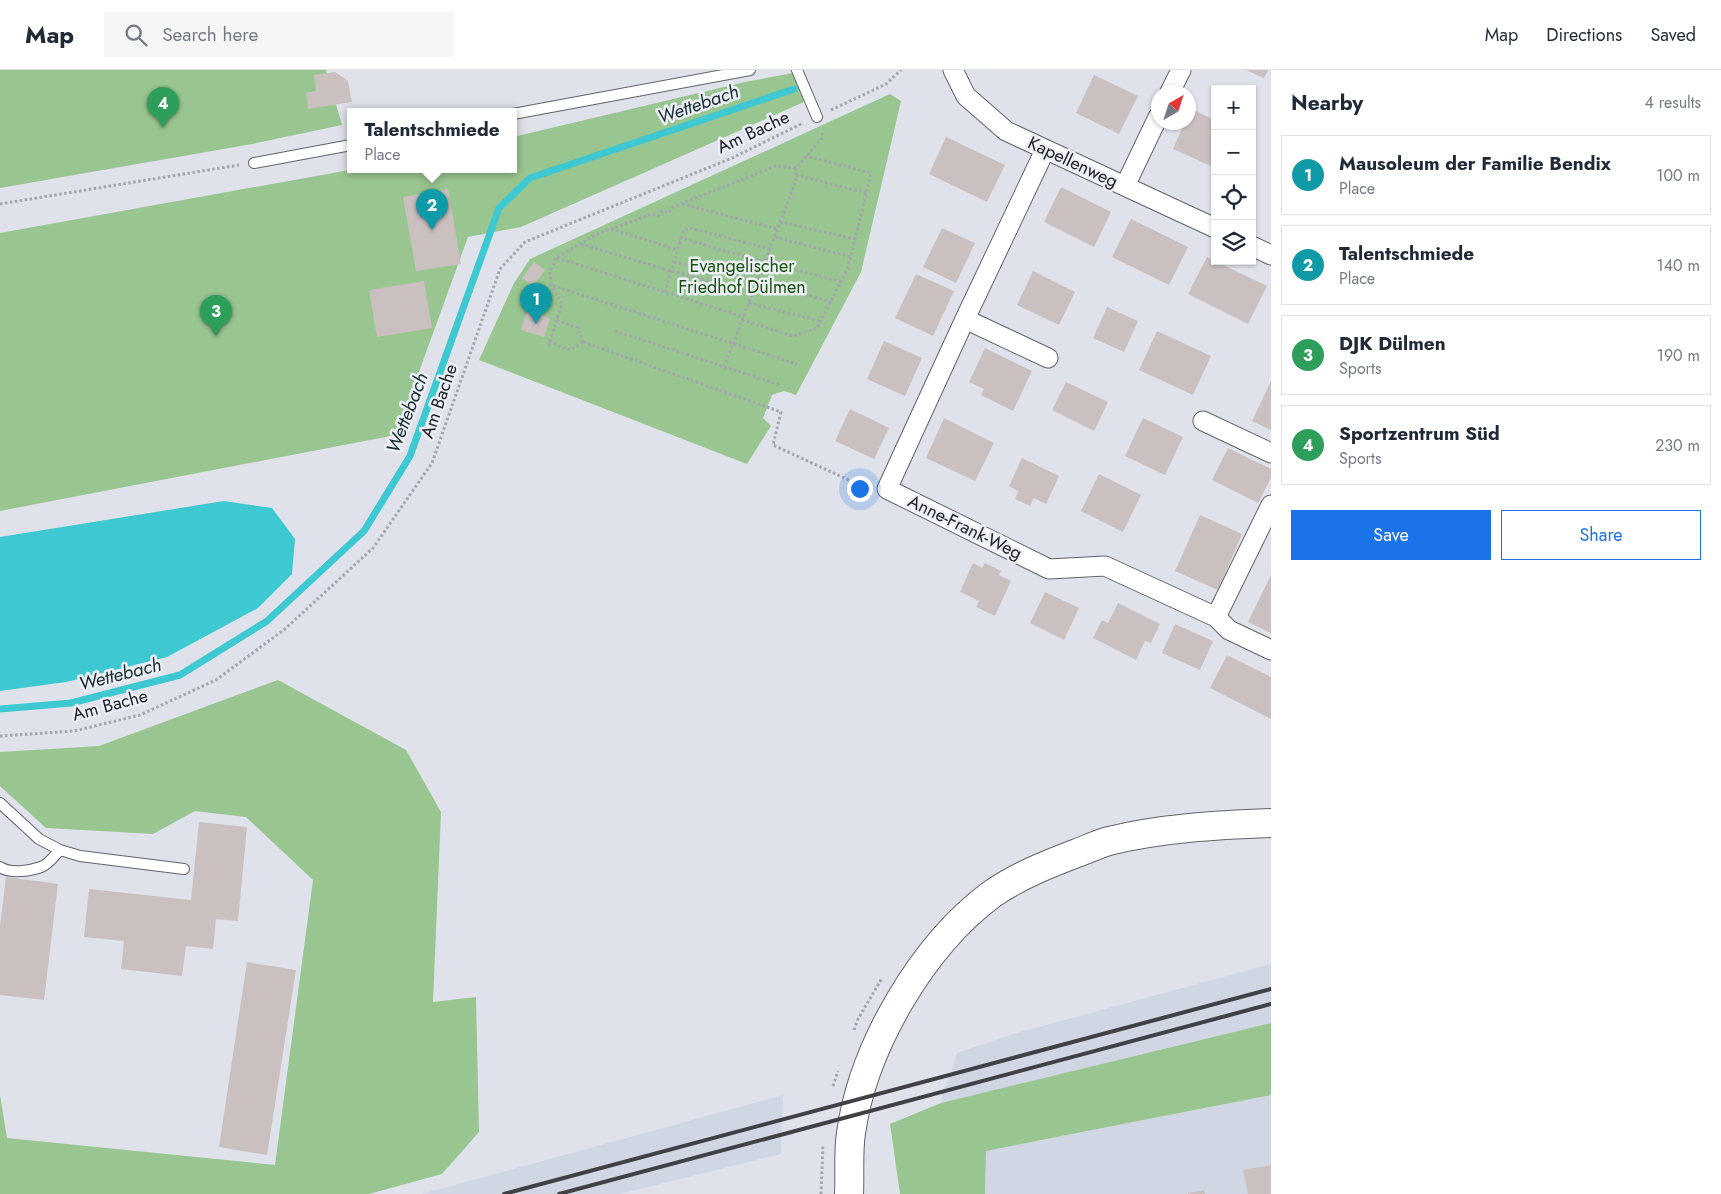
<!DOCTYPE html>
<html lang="en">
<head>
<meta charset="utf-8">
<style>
  :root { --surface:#fff; --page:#f6f6f7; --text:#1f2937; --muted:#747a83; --line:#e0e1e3; --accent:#1a73e8 }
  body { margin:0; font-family:Jost,sans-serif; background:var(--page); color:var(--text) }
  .controls { position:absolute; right:15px; top:15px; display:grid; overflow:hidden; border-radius:0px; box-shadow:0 1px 4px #0004 }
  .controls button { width:45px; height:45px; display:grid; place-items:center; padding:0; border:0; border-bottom:1px solid var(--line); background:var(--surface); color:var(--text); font:25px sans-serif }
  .compass { position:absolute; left:1151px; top:15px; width:45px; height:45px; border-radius:50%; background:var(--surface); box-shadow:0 1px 4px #0004; rotate:39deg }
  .you { position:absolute; left:859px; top:418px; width:18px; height:18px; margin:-12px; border:4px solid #fff; border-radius:50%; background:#1a73e8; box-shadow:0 0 0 8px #1a73e833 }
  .badge { display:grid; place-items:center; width:32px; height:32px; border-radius:50%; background:var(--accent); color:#fff; font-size:16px; font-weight:700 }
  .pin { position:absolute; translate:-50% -41px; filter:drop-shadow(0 1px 2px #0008) }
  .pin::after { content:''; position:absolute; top:26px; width:18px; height:15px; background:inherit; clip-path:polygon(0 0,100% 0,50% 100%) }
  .popup { position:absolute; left:347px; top:38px; width:170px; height:65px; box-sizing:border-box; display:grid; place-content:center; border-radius:0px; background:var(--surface); filter:drop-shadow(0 1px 4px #0005); font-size:16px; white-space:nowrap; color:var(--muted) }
  .popup b { font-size:19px; color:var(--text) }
  .popup::after { content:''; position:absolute; left:50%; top:100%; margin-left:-10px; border:10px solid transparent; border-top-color:var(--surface) }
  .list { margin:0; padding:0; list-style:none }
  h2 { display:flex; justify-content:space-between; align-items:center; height:65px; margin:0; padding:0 20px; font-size:21px }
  h2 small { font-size:16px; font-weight:400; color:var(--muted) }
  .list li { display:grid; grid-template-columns:32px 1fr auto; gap:15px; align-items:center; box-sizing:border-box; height:80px; margin:0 10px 10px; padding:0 10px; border:1px solid var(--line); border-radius:0px }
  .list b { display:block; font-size:19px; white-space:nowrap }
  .list p { margin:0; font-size:16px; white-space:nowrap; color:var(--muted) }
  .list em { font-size:16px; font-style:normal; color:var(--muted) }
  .actions { display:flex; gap:10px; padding:15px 20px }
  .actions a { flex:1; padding:11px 0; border:1px solid var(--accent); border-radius:0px; text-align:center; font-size:18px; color:var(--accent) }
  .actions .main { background:var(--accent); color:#fff }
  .icon { flex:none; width:28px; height:28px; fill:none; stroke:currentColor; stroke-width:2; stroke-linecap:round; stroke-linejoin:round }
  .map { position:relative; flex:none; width:1271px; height:1124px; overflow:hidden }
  header { display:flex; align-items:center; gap:30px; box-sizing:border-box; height:70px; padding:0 25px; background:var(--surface); border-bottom:1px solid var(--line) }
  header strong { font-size:24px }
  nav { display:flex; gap:28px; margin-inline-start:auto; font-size:18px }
  .search { width:350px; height:45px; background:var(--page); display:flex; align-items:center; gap:12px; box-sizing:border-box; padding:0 18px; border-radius:0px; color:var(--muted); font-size:19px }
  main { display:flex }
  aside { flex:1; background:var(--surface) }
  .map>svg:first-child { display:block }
  .built { fill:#d1d6e5 }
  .green { fill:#99c690 }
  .water { fill:#3dc8d2 }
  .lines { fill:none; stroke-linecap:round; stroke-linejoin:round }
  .stream { stroke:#3dc8d2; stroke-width:7 }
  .building { fill:#cbc0c0 }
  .lane-casing { stroke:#62646b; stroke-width:12 }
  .street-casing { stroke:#62646b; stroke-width:21 }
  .secondary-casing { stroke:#62646b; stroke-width:30 }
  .path { stroke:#a3a6ac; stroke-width:3; stroke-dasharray:2.5 2.5; stroke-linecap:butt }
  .lane { stroke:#fff; stroke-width:10 }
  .street { stroke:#fff; stroke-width:19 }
  .secondary { stroke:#fff; stroke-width:28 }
  .rail { stroke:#404145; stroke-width:4 }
  .labels { text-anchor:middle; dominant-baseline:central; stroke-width:5; stroke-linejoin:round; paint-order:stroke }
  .street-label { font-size:18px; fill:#212225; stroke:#eceff7 }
  .park-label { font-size:18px; fill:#19520a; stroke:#eceff7 }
  .water-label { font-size:19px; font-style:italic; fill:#172e2f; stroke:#eceff7 }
</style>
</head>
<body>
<header>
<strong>Map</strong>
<div class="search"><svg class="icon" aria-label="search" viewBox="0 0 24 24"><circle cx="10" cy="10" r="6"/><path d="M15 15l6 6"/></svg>Search here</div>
<nav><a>Map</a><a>Directions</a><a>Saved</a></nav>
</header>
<main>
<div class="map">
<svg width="1271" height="1124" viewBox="0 0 1271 1124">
  <rect width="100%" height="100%" fill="#dfe2ea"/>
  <!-- built -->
  <path class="built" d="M1271,894V953L941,1033L942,1022L950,1007L957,983L1013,964Z
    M783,1025L781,1084L620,1124H422Z
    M1271,1025V1124H985L986,1081Z"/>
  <!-- green -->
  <path class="green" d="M0,0H326L342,55L252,74L0,118Z
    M793,3L804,32L521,157L468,167L396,365L0,441V163L355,99H513V67L745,12Z
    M890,24L901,31L861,202L796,325L784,321L772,325L763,348L771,356L747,394L479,290L514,213L530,189Z
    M278,610L406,680L441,742L433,932L476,927L479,1062L442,1104L369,1124H0V1025L7,1068L275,1095L313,810L246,747L195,741L153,764L46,758L0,716V682L99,676Z
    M1271,953V1025L986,1081L985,1124H900L890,1054L941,1033Z"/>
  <!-- water -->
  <path class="water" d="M224,431L272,438L295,469L292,504L258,538L167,587L66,612L0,621V467Z"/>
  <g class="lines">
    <!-- stream -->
    <path class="stream" d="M0,639L71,633L180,605L267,551L364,461L410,386L499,138L530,108L794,19"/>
  </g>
  <!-- building -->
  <path class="building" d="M1246,0H1268L1264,8Z
    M335,2L348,11L352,32L308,39L306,23L316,21L314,5Z
    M1094,5L1138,26L1119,64L1076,43Z
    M1191,39L1215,50V88L1211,96L1173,79L1185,52H1188V45Z
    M946,67L1005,95L987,132L929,104Z
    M1061,117L1111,142L1094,177L1044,152Z
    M448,119L461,194L416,201L403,127Z
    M1131,149L1188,177L1169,215L1112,187Z
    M942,158L975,173L956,213L923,197Z
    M1207,187L1267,216L1248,254L1188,224Z
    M534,192L545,200L533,216L522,208Z
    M1033,201L1075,222L1059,255L1017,235Z
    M916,204L954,221L933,266L895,248Z
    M424,211L432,258L377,267L369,220Z
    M1107,237L1138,251L1124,282L1093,268Z
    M527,240L550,248L544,267L521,260Z
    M1157,261L1211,286L1193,325L1139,300Z
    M884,271L922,288L905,326L867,309Z
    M985,278L1032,301L1013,341L981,325L984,319L969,312Z
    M1271,311V360L1252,351Z
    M1066,312L1108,332L1094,361L1052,340Z
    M850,339L889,358L874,389L835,371Z
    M944,348L994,373L975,411L926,388Z
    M1143,348L1183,367L1165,405L1125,386Z
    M1228,378L1271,399V408L1258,433L1212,410Z
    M1022,388L1059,406L1046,434L1034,428L1030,436L1015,429L1018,421L1009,416Z
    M1099,404L1141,425L1123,462L1081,441Z
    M1200,445L1242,464L1218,520L1175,501Z
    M973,493L982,498L985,493L1001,501L999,505L1011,511L995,546L976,537L979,531L960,522Z
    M1271,505V563L1248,552Z
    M1045,522L1079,538L1064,570L1030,553Z
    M1118,533L1160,554L1151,573L1145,571L1136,590L1093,568L1102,550L1108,553Z
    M1175,554L1213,571L1200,600L1162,583Z
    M1227,585L1271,607V649L1210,618Z
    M199,752L247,757L238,851L216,849L213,879L186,876L182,906L121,899L124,871L84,867L89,819L191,830Z
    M6,807L58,814L44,930L0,925V856Z
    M247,892L296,900L267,1085L219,1077Z
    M1271,1095V1124H1248L1243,1100Z
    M1204,1120L1205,1124H1188V1123Z"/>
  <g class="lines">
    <defs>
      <path id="lane" d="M797,0L817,47
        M513,44L750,0
        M254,93L351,75
        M0,733L39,769L60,780L80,786L184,799
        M0,797C10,804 30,801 41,797C49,794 54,786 60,780"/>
      <path id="street" d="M953,0L966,26L1006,61L1215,158
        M1170,22L1181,0
        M1045,80L965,249L887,419L1049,499L1105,496L1216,547L1271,435
        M1125,116L1158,47
        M1252,176L1271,185
        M965,249L1048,288
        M1203,351L1271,383
        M1216,547L1229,560L1271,580"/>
      <path id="secondary" d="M849,1124C850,1104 848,1083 851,1063C863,977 922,876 992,824C1018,806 1048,794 1077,783C1088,779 1098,774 1109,771C1162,758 1217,755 1271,753"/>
    </defs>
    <!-- lane casing -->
    <use href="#lane" class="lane-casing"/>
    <!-- street casing -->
    <use href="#street" class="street-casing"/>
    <!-- secondary casing -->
    <use href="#secondary" class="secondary-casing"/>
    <!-- path -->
    <path class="path" d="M831,40L886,14L901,0
      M796,98L776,96L673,137L669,143L662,141L659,146L652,144L595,165L556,188L550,202L551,215L797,294
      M796,105L866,123
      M0,134L239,95
      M682,134L777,159
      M780,152L855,169
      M611,159L678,180
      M775,167L851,187
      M681,168L684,160L690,158L770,179
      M581,174L671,201L753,222
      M557,188L744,247
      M674,192L757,211L831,232
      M665,222L681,168L765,192L842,212
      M749,233L820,251
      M557,250L578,258L583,272
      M742,250L793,266L817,258L848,198L871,103L806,86
      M615,261L780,315
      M549,272L571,280L583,272
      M583,272L781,342L773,375L866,418
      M548,276L562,234L551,215
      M724,297L796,111V98L823,67L822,62
      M0,666L74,661L140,645L216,610L285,559L373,478L432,393L500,199L525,172L732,88L803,53
      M854,960L858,949L882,908
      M833,1016L838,1001
      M821,1124L823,1074"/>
    <!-- lane -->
    <use href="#lane" class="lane"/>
    <!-- street -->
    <use href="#street" class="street"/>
    <!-- secondary -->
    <use href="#secondary" class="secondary"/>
    <!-- rail -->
    <path class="rail" d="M504,1124L1271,919
      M559,1124L1271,934"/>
  </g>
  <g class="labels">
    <!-- street labels -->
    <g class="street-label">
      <text transform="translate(753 62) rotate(-25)">Am Bache</text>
      <text transform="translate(1073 92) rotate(25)">Kapellenweg</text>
      <text transform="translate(439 331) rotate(-71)">Am Bache</text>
      <text transform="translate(965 457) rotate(26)">Anne-Frank-Weg</text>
      <text transform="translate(110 635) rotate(-15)">Am Bache</text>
    </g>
    <!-- park labels -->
    <g class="park-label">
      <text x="742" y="196">Evangelischer<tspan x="742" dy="21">Friedhof Dülmen</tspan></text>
    </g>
    <!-- water labels -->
    <g class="water-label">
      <text transform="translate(698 34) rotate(-19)">Wettebach</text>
      <text transform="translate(407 343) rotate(-69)">Wettebach</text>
      <text transform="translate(120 604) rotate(-14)">Wettebach</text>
    </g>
  </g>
</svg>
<div class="controls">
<button>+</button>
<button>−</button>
<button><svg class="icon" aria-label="locate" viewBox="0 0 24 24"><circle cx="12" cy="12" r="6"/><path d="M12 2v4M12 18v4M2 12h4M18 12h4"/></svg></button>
<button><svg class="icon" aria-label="layers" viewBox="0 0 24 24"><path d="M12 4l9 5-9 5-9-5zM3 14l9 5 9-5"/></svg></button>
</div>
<svg class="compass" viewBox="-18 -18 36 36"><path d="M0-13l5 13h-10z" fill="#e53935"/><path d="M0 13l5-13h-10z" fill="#747a83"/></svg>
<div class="you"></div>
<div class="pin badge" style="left:536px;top:254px;background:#0f9aa8">1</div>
<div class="pin badge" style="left:432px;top:160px;background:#0f9aa8">2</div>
<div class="popup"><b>Talentschmiede</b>Place</div>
<div class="pin badge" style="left:216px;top:266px;background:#2e9e5b">3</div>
<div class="pin badge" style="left:163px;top:58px;background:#2e9e5b">4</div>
</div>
<aside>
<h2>Nearby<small>4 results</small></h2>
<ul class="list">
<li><span class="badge" style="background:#0f9aa8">1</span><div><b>Mausoleum der Familie Bendix</b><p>Place</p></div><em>100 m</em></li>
<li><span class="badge" style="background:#0f9aa8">2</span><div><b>Talentschmiede</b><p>Place</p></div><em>140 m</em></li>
<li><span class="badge" style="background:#2e9e5b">3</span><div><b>DJK Dülmen</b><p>Sports</p></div><em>190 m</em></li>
<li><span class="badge" style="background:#2e9e5b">4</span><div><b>Sportzentrum Süd</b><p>Sports</p></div><em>230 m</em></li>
</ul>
<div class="actions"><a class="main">Save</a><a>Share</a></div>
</aside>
</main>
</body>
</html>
